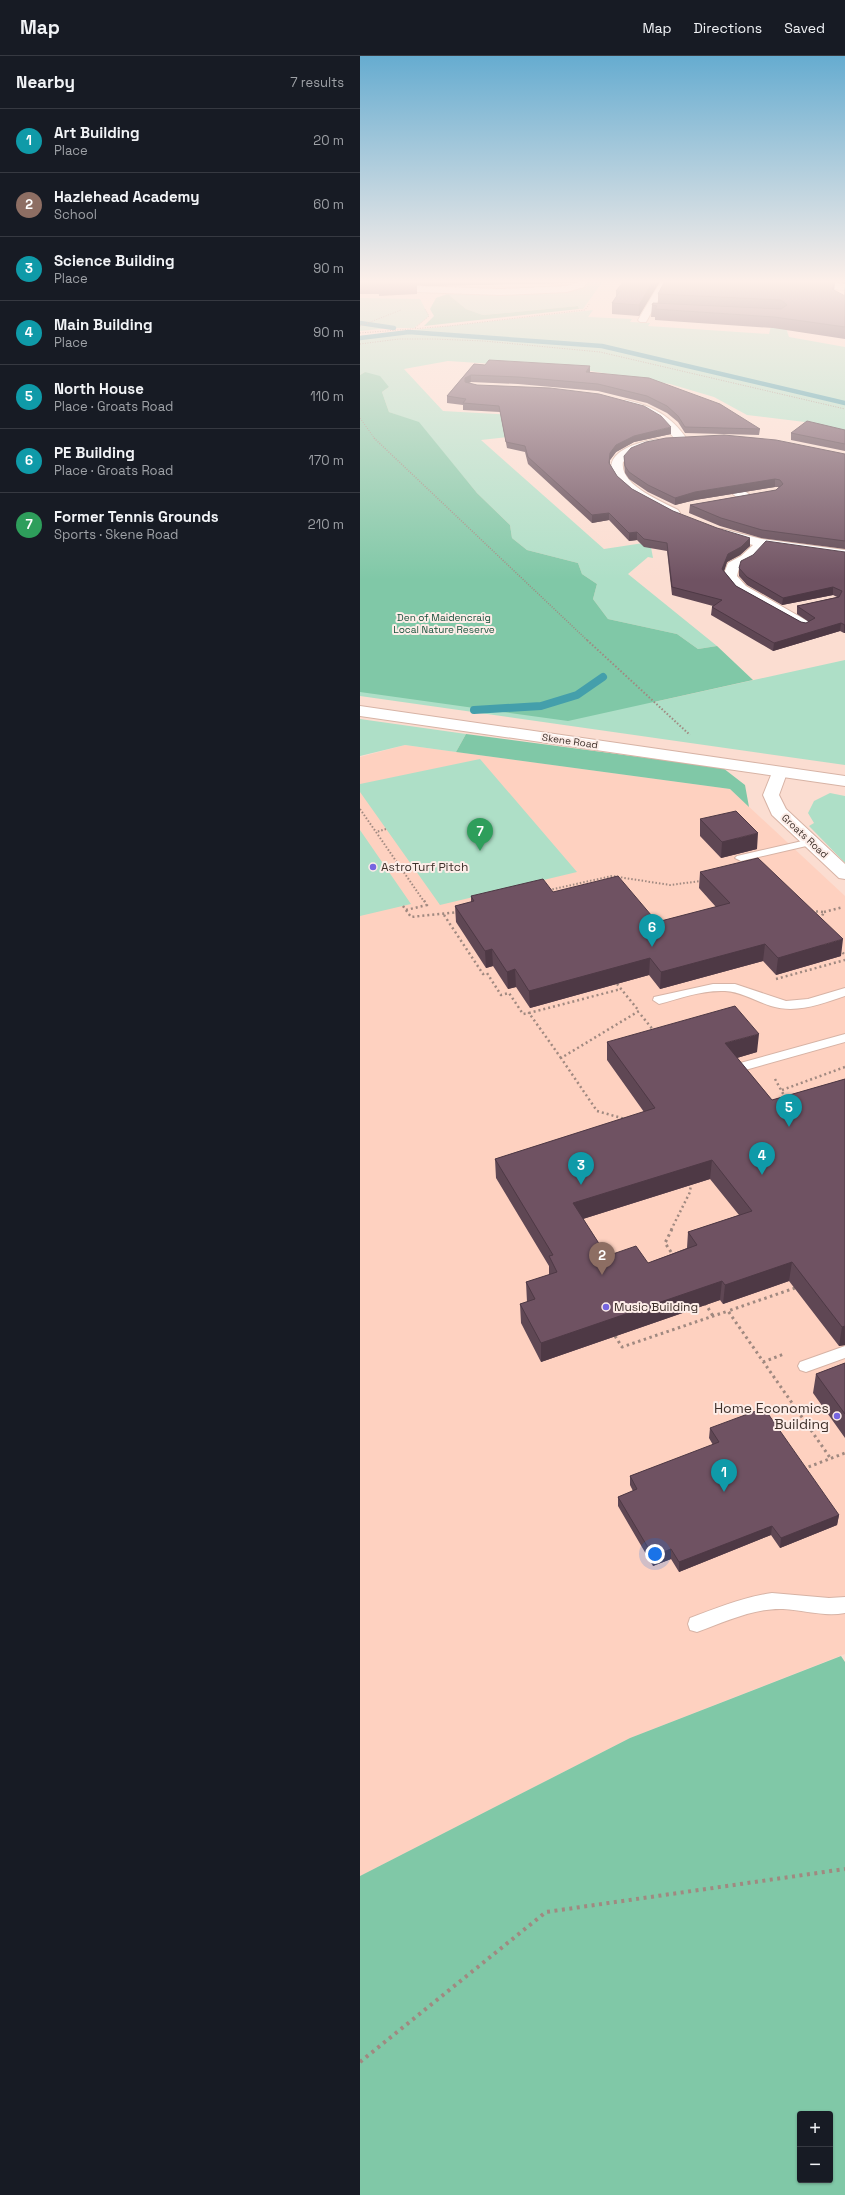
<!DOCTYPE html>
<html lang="en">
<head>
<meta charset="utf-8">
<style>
  :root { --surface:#171b24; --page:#242831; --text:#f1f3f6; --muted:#9ea1a6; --line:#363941; --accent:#d93025 }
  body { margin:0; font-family:"Space Grotesk",sans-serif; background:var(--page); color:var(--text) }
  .controls { position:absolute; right:12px; bottom:12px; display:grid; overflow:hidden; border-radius:4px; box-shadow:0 1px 3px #0004 }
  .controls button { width:36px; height:36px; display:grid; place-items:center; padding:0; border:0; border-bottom:1px solid var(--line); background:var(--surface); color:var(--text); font:20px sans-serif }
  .you { position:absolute; left:295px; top:1498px; width:14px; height:14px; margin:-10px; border:3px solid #fff; border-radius:50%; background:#1a73e8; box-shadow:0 0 0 6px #1a73e833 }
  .badge { display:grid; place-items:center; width:26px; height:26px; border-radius:50%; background:var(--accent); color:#fff; font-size:13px; font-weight:700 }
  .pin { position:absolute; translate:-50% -33px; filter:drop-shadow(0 1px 2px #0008) }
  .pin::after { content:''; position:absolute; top:21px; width:14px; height:12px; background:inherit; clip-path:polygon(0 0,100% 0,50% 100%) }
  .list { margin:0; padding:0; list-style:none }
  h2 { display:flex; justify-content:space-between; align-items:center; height:52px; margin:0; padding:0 16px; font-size:17px }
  h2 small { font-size:13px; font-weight:400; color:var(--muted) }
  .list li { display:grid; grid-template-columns:26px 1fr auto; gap:12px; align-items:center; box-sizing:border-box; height:64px; padding:0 16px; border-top:1px solid var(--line) }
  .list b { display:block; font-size:15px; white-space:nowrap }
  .list p { margin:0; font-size:13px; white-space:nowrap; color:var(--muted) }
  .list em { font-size:13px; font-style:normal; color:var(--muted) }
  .map { position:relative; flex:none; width:485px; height:2139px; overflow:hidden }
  header { display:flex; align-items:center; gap:24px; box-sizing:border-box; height:56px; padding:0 20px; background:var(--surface); border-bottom:1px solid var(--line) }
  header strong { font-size:19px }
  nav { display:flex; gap:22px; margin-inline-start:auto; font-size:14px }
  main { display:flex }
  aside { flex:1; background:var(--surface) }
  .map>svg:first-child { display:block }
  .built { fill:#fed1c0 }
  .green { fill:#aedfc7 }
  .forest { fill:#80c8a7; fill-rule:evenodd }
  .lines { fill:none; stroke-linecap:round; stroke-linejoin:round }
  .stream-far1 { stroke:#449fab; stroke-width:4.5 }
  .stream { stroke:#449fab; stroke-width:8 }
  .lane-casing { stroke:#d7b3a5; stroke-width:2 }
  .street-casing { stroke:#d7b3a5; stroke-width:2 }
  .primary-casing { stroke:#d7b3a5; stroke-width:2 }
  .path-far5 { stroke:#a08980; stroke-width:1; stroke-dasharray:1 1.5; stroke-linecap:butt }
  .path-far4 { stroke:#a08980; stroke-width:1.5; stroke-dasharray:1 1.5; stroke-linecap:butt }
  .path-far3 { stroke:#a08980; stroke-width:2; stroke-dasharray:1.5 2; stroke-linecap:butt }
  .path-far2 { stroke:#a08980; stroke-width:2.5; stroke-dasharray:2 3; stroke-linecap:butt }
  .path-far1 { stroke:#a08980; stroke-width:3; stroke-dasharray:2.5 3.5; stroke-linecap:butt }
  .path { stroke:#a08980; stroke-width:4; stroke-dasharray:3 4.5; stroke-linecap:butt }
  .lane { fill:#fff; fill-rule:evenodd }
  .street { fill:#fff; fill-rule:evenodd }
  .primary { fill:#fff; fill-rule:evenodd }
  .wall { fill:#5f4754; fill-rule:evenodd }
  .shaded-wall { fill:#4e3945 }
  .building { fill:#6f5262; stroke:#4e3945; fill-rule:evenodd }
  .poi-dot { fill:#7665e0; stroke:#fdede8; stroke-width:1.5 }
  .labels { text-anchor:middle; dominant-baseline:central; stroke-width:4; stroke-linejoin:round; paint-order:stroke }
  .far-park-label { font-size:10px; fill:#19523c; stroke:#fdede8 }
  .far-street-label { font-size:10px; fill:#3e302a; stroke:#fdede8 }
  .poi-label { font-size:12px; fill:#3e302a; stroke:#fdede8; text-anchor:start }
  .near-poi-label { font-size:14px; fill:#3e302a; stroke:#fdede8; text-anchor:end }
</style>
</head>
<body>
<header>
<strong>Map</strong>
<nav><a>Map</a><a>Directions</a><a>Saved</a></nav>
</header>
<main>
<aside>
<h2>Nearby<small>7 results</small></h2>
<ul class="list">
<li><span class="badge" style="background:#0f9aa8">1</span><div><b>Art Building</b><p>Place</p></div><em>20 m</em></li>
<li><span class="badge" style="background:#8d6e63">2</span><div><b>Hazlehead Academy</b><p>School</p></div><em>60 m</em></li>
<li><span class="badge" style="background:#0f9aa8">3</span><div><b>Science Building</b><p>Place</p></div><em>90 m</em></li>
<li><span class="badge" style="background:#0f9aa8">4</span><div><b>Main Building</b><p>Place</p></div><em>90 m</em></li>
<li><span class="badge" style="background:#0f9aa8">5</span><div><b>North House</b><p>Place · Groats Road</p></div><em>110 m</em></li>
<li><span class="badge" style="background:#0f9aa8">6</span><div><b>PE Building</b><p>Place · Groats Road</p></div><em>170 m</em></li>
<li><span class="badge" style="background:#2e9e5b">7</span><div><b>Former Tennis Grounds</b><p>Sports · Skene Road</p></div><em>210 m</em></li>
</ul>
</aside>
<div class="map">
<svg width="485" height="2139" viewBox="0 0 485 2139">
  <rect width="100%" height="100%" fill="#fbddd1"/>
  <!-- built -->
  <path class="built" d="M45,689L370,733L485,840V1598L270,1682L0,1820V701Z"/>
  <!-- green -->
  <path class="green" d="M228,225H243L223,253H219L218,250L123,259L106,253L88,238L76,242L92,236L147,237L215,234L226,231Z
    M0,242L60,243L69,260L54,272H29L0,275Z
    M233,254L228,261L272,263L270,266L290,267L288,270L409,278L412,266H424L429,281L485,291V375L453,367L387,359L354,341L310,328L225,314L88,305L44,313L83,355L222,363L192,376L121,384L244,493L290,486L293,502L288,501L268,518L357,590L338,593L317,578L248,563L233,543L237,528L222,518L218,507L167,494L152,482L150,469L117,437L59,367L29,356L22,336L29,331L5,316L0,319V280Z
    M0,362L294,646L485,604V709L0,640Z
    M0,663L106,678L96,696L45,689L0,700Z
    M120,703L217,816L80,849L0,736V728Z
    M470,737L485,740V807L449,770L454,767L448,757L454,745Z
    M0,774L51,848L0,860Z"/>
  <!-- forest -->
  <path class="forest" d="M88,238L106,253L123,259L218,250L219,253L64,270L74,260L70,253L76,242Z
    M5,316L20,320L29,331L22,336L29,356L59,366L117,437L150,469L152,482L167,494L218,507L222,518L237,528L233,543L248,563L317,578L338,593L357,590L393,624L208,665L0,636V319Z
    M106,678L363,712L385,729L389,751L370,733L96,696Z
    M481,1600L485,1606V2139H0V1820L270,1682ZM440,2058H470V2124H440Z"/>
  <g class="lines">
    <!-- stream-far1 -->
    <path class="stream-far1" d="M0,267L34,272
      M0,282L49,276L242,290L485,347"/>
    <!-- stream -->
    <path class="stream" d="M114,654L181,650L217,639L243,621"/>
    <defs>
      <path id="lane" d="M451,783L455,784L457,786L455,788L381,805L375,802L377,800Z
        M353,928H375L426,945L448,943L485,932V940C461,948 436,958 411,950C395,945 382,936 365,935C342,934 321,942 299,948L293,944L294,941Z
        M485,978V986L378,1016L371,1012L373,1009Z
        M485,1290V1302L446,1316L440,1314L438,1310L440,1306Z
        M412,1537L469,1542L485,1541V1557C464,1561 444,1554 423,1553C393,1552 365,1566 337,1576L330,1574L328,1568L330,1562C357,1552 383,1541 412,1537Z"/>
      <path id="street" d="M219,225H227L224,231L207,236L141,239L28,235L24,232L28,229L141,233L207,230L217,227Z
        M301,225H309L286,266H280L278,264Z
        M444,226L485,228V234L441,231L440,229Z
        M266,344C293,350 311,360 327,383L321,386C313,384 307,372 301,366C290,357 276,353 262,349L261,347Z
        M297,383L303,386L301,388L273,397L263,406C259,429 301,445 318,454L320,457L314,461C303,458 293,451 284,446C234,417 244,392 297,383Z
        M367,424L389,438L391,441L389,444H381L363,431L361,428Z
        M362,473L402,483L485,494V502L405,491L391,506L379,512L377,520L386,530L451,567L453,570L451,573H441L376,536L363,520L368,507L381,500L393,489L357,480L356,477L357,474Z
        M419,712L425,714L427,717L419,739L426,753L485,808V823L479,822L412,759L403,739L413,714Z"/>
      <path id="primary" d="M0,650L485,720V730L0,660Z"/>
    </defs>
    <!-- lane casing -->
    <use href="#lane" class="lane-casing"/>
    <!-- street casing -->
    <use href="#street" class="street-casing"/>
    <!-- primary casing -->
    <use href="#primary" class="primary-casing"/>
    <!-- path-far5 -->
    <path class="path-far5" d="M0,270L41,254
      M55,272L69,260L65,253
      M0,277L89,270L225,254L230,247
      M0,288L39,283H74L124,285L240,296L485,353
      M0,362L15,383"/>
    <!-- path-far4 -->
    <path class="path-far4" d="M14,382L228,585"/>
    <!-- path-far3 -->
    <path class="path-far3" d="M227,584L330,679
      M0,753L16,776
      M26,773L16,776L63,844
      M189,834L252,820L310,829L341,825"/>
    <!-- path-far2 -->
    <path class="path-far2" d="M43,850L51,861L99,856
      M46,854L67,849L63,843
      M451,855L464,856L460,864
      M464,856L483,851
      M84,859L123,918L127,917L141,939L149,937L163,958L169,957
      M479,893L485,899
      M416,923L485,904
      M257,928L279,955L201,1002L237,1055L265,1063
      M281,959L294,975
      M201,1002L169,957L261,933
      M415,1023L426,1043
      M422,1034L485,1011
      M311,1174L330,1136L331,1127"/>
    <!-- path-far1 -->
    <path class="path-far1" d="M312,1173L305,1187L313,1199
      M435,1232L368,1255L471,1403
      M345,1247L353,1260
      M255,1280L262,1291L368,1255
      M403,1306L424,1298
      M443,1413L485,1397"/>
    <!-- path -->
    <path class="path" d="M0,2006L186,1856L485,1813"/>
    <!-- lane -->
    <use href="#lane" class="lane"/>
    <!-- street -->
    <use href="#street" class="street"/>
    <!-- primary -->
    <use href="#primary" class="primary"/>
  </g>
  <!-- wall -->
  <path class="wall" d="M0,225H217L214,227L66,230L57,229V238L19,240V238H0Z
    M227,225H300L279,260L252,258V247L256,241V235L263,226H228Z
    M305,225H485V228L481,226L475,225L474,235L484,240L485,229V283L413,272L295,264V261H291L292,249L298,247V238Z
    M114,308L125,309L230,310V316L400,373L399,379L325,377L318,366L307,357L287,347L238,335L158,328L111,326L108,327L311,378L274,386L256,396L250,404V408L257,420L272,433L313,455L390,490L380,499L367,506L364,515L376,530L441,566L446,567L449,566L437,558V550L477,541L473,539L422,549L387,529L379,520V512L485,496V577H484L480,575L413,595L351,559L352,551L353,550L312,539L307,495L284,491L277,484L269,485L249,464L232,467L168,408L165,396L147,392L140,356L103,354V349L87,347V340Z
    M485,374V395L431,384V377Z
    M485,398V493L401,482L360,470L329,457L330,449L416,434L419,431H415L335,444L315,449L288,436L269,423L265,417L264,407V400Z
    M340,763L397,793L361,802L340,780Z
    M340,816L481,900L416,919L403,905L300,933L289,919L170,952L156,931L148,933L133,910L126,912L96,866L95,850L111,846V840L193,836L297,866L356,851L339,832Z
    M247,986L397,996L377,1002L412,1044L485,1023V1289L479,1290L429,1225L363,1248L360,1244L181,1306L161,1267L160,1248L167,1246L166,1226L189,1219V1210L136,1122L135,1103L284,1056L247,1004ZM350,1123L379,1159L328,1176L327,1192L288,1207L247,1200L223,1163Z
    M485,1307V1382L453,1337L456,1318Z
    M350,1372L479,1459L477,1469L420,1492L411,1479L319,1516L311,1503L293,1510L258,1450V1441L273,1435L270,1429V1420L353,1389L349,1382Z"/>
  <!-- shaded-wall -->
  <path class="shaded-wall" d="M293,225H300L279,260V249Z
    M475,225L474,234L472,233Z
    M230,310V317L226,316Z
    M111,319V326L106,328L105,322Z
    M311,371V378L274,386L256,396L250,404L249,414V407L250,397L256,389L274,380Z
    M415,423V431L335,444L315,449V442L335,436Z
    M249,457V464L232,467V459Z
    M277,476V484L269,485V477Z
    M390,482V490L380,499L367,506L362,521V513L368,498Z
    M473,531V539L422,549L423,542Z
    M481,567L480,575L413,595L414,587Z
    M484,569H485V577H484Z
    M398,777L397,793L361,802L362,786Z
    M483,883L481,900L416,919L418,902Z
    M405,888L403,905L300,933L301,916Z
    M132,893L133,910L126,912L125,895Z
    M290,902L289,919L170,952L169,935Z
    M155,913L156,931L148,933L147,916Z
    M399,978L397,996L363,1006L365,987Z
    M352,1104L350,1123L213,1166V1147Z
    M432,1206L429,1225L363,1248L365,1229Z
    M362,1225L360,1244L181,1306V1287Z
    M485,1270V1289L479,1290L482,1271Z
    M479,1459L477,1469L420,1492L421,1482Z
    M412,1470L411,1479L319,1516V1506Z
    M311,1493V1503L293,1510V1500Z"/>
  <!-- building -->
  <path class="building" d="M0,225H28L57,227L18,229V226L0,227Z
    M264,225H293L279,249L252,247L260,235H256Z
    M305,225H474L472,233L485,240V271L414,261L295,253L297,250L292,249L293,247L421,253L427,249L421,244L298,238Z
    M129,304L230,310L226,316L289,322L360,348L400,373L325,371L318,360L307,350L287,340L238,328L158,321L111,319L105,322V326L117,329L190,332L239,338L284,350L301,360L311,371L274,380L256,389L250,397L249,407L257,420L272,433L313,455L357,472L390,482L381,491L368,498L362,513L376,530L441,566L446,567L455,562L437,550L479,541L482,535L473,531L423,542L387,521L379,512L381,505L393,499L406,485L485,496V569L481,567L414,587L352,551L362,544L312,531L307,487L284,483L277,476L269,477L249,457L232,459L168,401L165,390L146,386L139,350L103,347L106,343L87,340L114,308L125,309Z
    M447,365L485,374V388L431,377Z
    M364,379L416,384L485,398V485L402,474L361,462L330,449L416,434L423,428L420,424L415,423L335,436L315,442L288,429L269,416L265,410L264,400L271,392L286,386L306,382Z
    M376,755L398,777L362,786L340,763Z
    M398,802L483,883L418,902L405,888L301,916L290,902L169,935L155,913L147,916L132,893L125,895L95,850L114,845L111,840L183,823L193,836L258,820L297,866L370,847L340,816Z
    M375,950L399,978L365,987L412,1044L485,1023V1270L482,1271L432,1206L365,1229L362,1225L181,1287L160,1248L175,1243L166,1226L197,1216L189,1200L193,1199L135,1103L295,1052L247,986ZM352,1104L392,1155L328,1176L337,1189L288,1207L276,1190L247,1200L213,1147Z
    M485,1307V1358L456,1318Z
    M404,1352L479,1459L421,1482L412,1470L319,1506L311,1493L293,1500L258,1441L277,1433L270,1420L359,1386L350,1372Z"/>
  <!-- sky -->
  <linearGradient id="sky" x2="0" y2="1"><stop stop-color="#66acd0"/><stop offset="0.43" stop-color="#fdf0ea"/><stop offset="1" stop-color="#fdf0ea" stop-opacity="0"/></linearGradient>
  <rect width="485" height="524" fill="url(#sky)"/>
  <!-- markers -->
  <g class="poi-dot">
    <circle cx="13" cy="811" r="4"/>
    <circle cx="246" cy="1251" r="4"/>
    <circle cx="477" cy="1360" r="4"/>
  </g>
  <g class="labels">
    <!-- far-park labels -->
    <g class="far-park-label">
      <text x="84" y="561">Den of Maidencraig<tspan x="84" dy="12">Local Nature Reserve</tspan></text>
    </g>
    <!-- far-street labels -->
    <g class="far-street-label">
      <text transform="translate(210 685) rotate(8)">Skene Road</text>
      <text transform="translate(445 780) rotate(43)">Groats Road</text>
    </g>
    <!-- poi labels -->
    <g class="poi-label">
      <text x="21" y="811">AstroTurf Pitch</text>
      <text x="254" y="1251">Music Building</text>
    </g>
    <!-- near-poi labels -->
    <g class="near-poi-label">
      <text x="469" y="1352">Home Economics<tspan x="469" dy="16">Building</tspan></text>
    </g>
  </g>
</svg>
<div class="controls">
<button>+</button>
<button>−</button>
</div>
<div class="you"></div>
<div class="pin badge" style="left:364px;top:1436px;background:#0f9aa8">1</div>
<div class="pin badge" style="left:242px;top:1219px;background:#8d6e63">2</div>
<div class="pin badge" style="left:221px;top:1129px;background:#0f9aa8">3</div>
<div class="pin badge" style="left:402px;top:1119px;background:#0f9aa8">4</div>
<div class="pin badge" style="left:429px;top:1071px;background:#0f9aa8">5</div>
<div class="pin badge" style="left:292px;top:891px;background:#0f9aa8">6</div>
<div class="pin badge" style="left:120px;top:795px;background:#2e9e5b">7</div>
</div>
</main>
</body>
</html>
